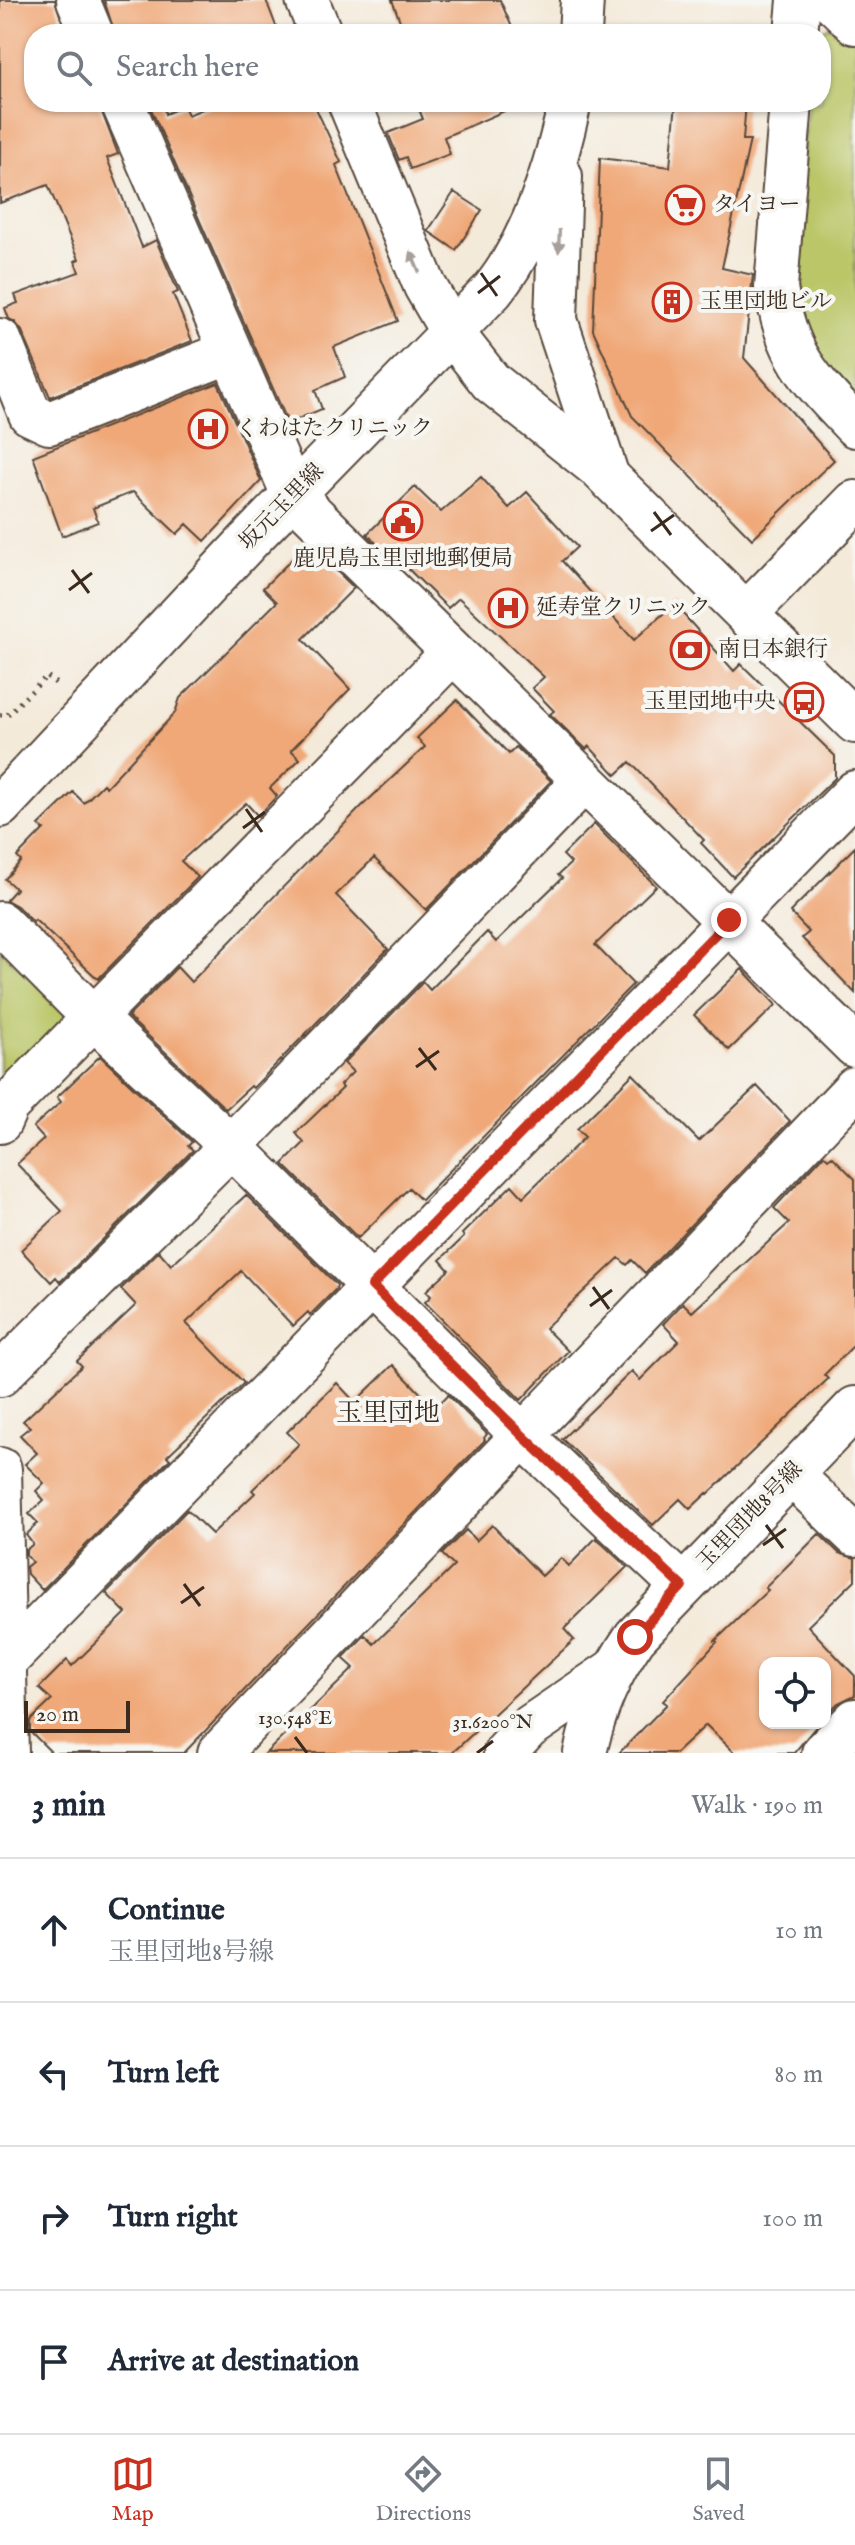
<!DOCTYPE html>
<html lang="en">
<head>
<meta charset="utf-8">
<style>
  :root { --surface:#fff; --page:#f6f6f7; --text:#1f2937; --muted:#747a83; --line:#e0e1e3; --accent:#c8321e }
  body { margin:0; font-family:"IM FELL English","Noto Serif JP",serif; background:var(--page); color:var(--text) }
  .controls { position:absolute; right:24px; bottom:24px; display:grid; overflow:hidden; border-radius:16px; box-shadow:0 2px 6px #0004 }
  .controls button { width:72px; height:72px; display:grid; place-items:center; padding:0; border:0; border-bottom:2px solid var(--line); background:var(--surface); color:var(--text); font:40px sans-serif }
  .scale { position:absolute; left:24px; bottom:20px; width:106px; box-sizing:border-box; padding-left:8px; border:4px solid #3b2a1e; border-top:0; font-size:22px; line-height:28px; white-space:nowrap; color:#3b2a1e; -webkit-text-stroke:6px #f6f6f2; paint-order:stroke }
  .stop { position:absolute; width:24px; height:24px; margin:-18px; border:6px solid #c8321e; border-radius:50%; background:#fff }
  .stop.end { background:#c8321e; border-color:#fff; box-shadow:0 2px 8px #0008 }
  .list { margin:0; padding:0; list-style:none }
  h2 { display:flex; justify-content:space-between; align-items:center; height:104px; margin:0; padding:0 32px; font-size:34px }
  h2 small { font-size:26px; font-weight:400; color:var(--muted) }
  .list li { display:grid; grid-template-columns:52px 1fr auto; gap:24px; align-items:center; box-sizing:border-box; height:144px; padding:0 32px; border-top:2px solid var(--line) }
  .list b { display:block; font-size:30px; white-space:nowrap }
  .list p { margin:0; font-size:26px; white-space:nowrap; color:var(--muted) }
  .list em { font-size:26px; font-style:normal; color:var(--muted) }
  .icon { flex:none; width:44px; height:44px; fill:none; stroke:currentColor; stroke-width:2; stroke-linecap:round; stroke-linejoin:round }
  .map { position:relative; flex:none; width:855px; height:1753px; overflow:hidden }
  .search { position:absolute; background:var(--surface); box-shadow:0 2px 6px #0004; left:24px; right:24px; top:24px; height:88px; display:flex; align-items:center; gap:20px; box-sizing:border-box; padding:0 28px; border-radius:32px; color:var(--muted); font-size:30px }
  .sheet { height:680px; background:var(--surface) }
  nav { display:flex; justify-content:space-around; align-items:center; box-sizing:border-box; height:112px; border-top:2px solid var(--line); background:var(--surface); font-size:22px; color:var(--muted) }
  nav a { display:grid; justify-items:center; gap:4px }
  nav .on { color:var(--accent) }
  .map>svg:first-child { display:block }
  .green { fill:#bac667; stroke:#7a7842; stroke-width:2 }
  .building { fill:#f0a878 }
  .lines { fill:none; stroke-linecap:round; stroke-linejoin:round }
  .minor-casing { stroke:#57473a; stroke-width:46 }
  .path { stroke:#57473a; stroke-width:5; stroke-dasharray:2 6; stroke-linecap:butt }
  .minor { stroke:#fff; stroke-width:42 }
  .oneway { fill:#a79f9a }
  .route { stroke:#c8321e; stroke-width:10 }
  .ticks { fill:none; stroke:#3b2a1e; stroke-width:3 }
  .labels { text-anchor:middle; dominant-baseline:central; stroke-width:8; stroke-linejoin:round; paint-order:stroke }
  .poi-label { font-size:22px; fill:#3b2a1e; stroke:#f6f6f2; text-anchor:start }
  .street-label { font-size:22px; fill:#3b2a1e; stroke:#f6f6f2 }
  .quarter-label { font-size:26px; fill:#3b2a1e; stroke:#f6f6f2 }
  .ticks-label { font-size:20px; text-anchor:middle; fill:#3b2a1e; stroke:#f6f6f2; stroke-width:8; stroke-linejoin:round; paint-order:stroke }
</style>
</head>
<body>
<div class="map">
<svg width="855" height="1753" viewBox="0 0 855 1753">
  <rect width="100%" height="100%" fill="#f6f6f2"/>
  <filter id="ink" filterUnits="userSpaceOnUse"><feTurbulence type="fractalNoise" baseFrequency=".0125" numOctaves="2"/><feDisplacementMap in="SourceGraphic" scale="16" xChannelSelector="R" yChannelSelector="G"/><feConvolveMatrix kernelMatrix="1 2 1 2 8 2 1 2 1" color-interpolation-filters="sRGB"/></filter>
  <filter id="wash" filterUnits="userSpaceOnUse"><feTurbulence type="fractalNoise" baseFrequency=".006" numOctaves="4" result="noise"/><feDisplacementMap in="SourceGraphic" scale="32" xChannelSelector="R" yChannelSelector="G"/><feGaussianBlur stdDeviation="1.8" result="paint"/><feColorMatrix in="noise" values="0 0 0 0 0 0 0 0 0 0 0 0 0 0 0 0 0 1.4 0 .05"/><feComposite in="paint" operator="in"/></filter>
  <g filter="url(#wash)">
    <rect width="100%" height="100%" fill="#f4eada"/>
    <!-- green -->
    <path class="green" d="M837,22L855,40V400L834,380L799,319L794,238L808,102H821V34H815Z
      M0,950L71,1014L0,1087Z"/>
    <g id="blocks">
      <!-- building -->
      <path class="building" d="M0,0H55L66,34H34V102H98L118,154L107,158L142,247L156,240L178,292L173,294L192,341L50,397L22,331L15,322L9,319L5,308L18,303L15,295L79,272L75,261L79,259L48,185L0,203Z
        M104,0H266L279,34H115Z
        M392,0H500L515,34H405Z
        M148,102H163L165,114L184,106L188,115L220,102H313L341,162L336,165L398,321L334,347L345,377L315,390L322,409L288,423Z
        M416,102H525L444,137L450,154L410,169L406,157L399,160L388,133L423,119Z
        M676,102H746L743,140H750L722,268L753,275L744,358L834,460L752,539L632,416L593,330L600,158L670,167Z
        M454,192L482,210L456,250L428,231Z
        M218,383L261,481L205,541L187,524L177,534L133,492L93,508L98,522L62,536L33,456Z
        M481,477L509,508L527,492L577,547L562,561L634,640L674,604L734,671L741,664L835,756V778L733,877L701,843L704,840L630,762L616,775L589,746L586,749L550,714L554,711L532,688L544,677L459,598L448,608L390,551L387,554L367,534L415,487L441,512Z
        M308,543L354,588L303,639L350,689L291,750L300,759L270,788L277,796L258,816L246,803L181,861L198,877L98,979L35,920L33,922L17,906L6,900L16,889L5,879L21,861L17,857L44,829L39,825L73,792L84,803L103,784L106,787L175,713L180,698L277,602L263,588Z
        M457,700L509,754L516,747L551,781L426,910L374,858L336,895L388,949L253,1088L251,1086L226,1109L128,1017L177,967L191,982L362,806L425,747L417,738Z
        M594,824L656,886L595,945L633,984L421,1200L409,1188L358,1238L283,1164L304,1143L296,1133L343,1088L340,1085L353,1072L344,1063L423,982L430,990L487,932L496,942L562,878L558,875L571,863L563,855Z
        M855,847V993L802,938L809,932L790,912Z
        M742,969L776,1005L729,1050L694,1015Z
        M100,1056L192,1142L188,1146L193,1150L60,1282L56,1277L51,1282L21,1250L62,1211L17,1164L44,1139L33,1127L61,1102L57,1097Z
        M633,1074L699,1141L757,1086L790,1121L645,1273L632,1260L627,1265L619,1258L545,1328L568,1351L521,1400L425,1302L431,1296L426,1291L449,1270L440,1260L464,1237L462,1234L512,1185L523,1197L585,1137L577,1129Z
        M824,1155L828,1159L832,1156L855,1179V1344L824,1375L828,1379L708,1494L707,1493L690,1509L680,1499L653,1525L562,1439L632,1371L640,1380L679,1341L663,1324L683,1303L692,1312L789,1223L774,1208Z
        M246,1195L337,1285L336,1289L310,1315L308,1312L293,1326L241,1271L186,1323L244,1383L167,1456L170,1459L42,1590L27,1574L26,1567L32,1562L26,1555V1550L33,1544L26,1535L38,1523L29,1514L44,1500L36,1491L44,1483L25,1464L37,1453L20,1435L30,1427L23,1421L82,1366L77,1361L136,1305L121,1289L159,1251L171,1265Z
        M393,1365L435,1408L448,1395L487,1434L484,1438L485,1440L184,1753H52L30,1731V1721L52,1700L39,1688L67,1660L72,1666L126,1613L106,1593L187,1510L212,1534L255,1493L252,1490L299,1444L287,1432L337,1383L355,1402Z
        M492,1525L542,1576L561,1558L569,1566L596,1538L627,1567L564,1629L574,1640L452,1753H266L354,1668L343,1658L365,1635L374,1644L454,1566L442,1554L466,1530L476,1541Z
        M819,1534L839,1553L855,1558V1580L808,1626L855,1676V1695L838,1703L825,1716V1663H765V1723H819L794,1753H735L706,1725L676,1753H619L667,1704L663,1701L717,1642L715,1641L768,1590L765,1588Z"/>
    </g>
  </g>
  <g filter="url(#ink)">
    <use href="#blocks" fill-opacity="0" stroke="#57473a" stroke-width="2"/>
    <g class="lines">
      <defs>
        <path id="minor" d="M78,0L92,34
          M307,0L321,34
          M831,0L855,23
          M580,34L582,0
          M796,34L799,0
          M122,102L293,495L855,1046
          M349,102L425,286L451,331L491,382L599,468L855,722
          M791,102L776,287C785,354 810,379 855,426
          M561,176L556,320L608,477
          M0,340L30,414L49,423L230,352
          M746,614L855,502
          M0,806L252,537L492,291C534,239 556,166 570,102
          M0,923L95,1019L231,1146L523,1436L682,1586
          M0,1122L7,1106L453,652
          M0,1375L231,1146L584,781
          M0,1469L7,1753
          M791,1474L855,1535
          M5,1662L855,792
          M219,1753L855,1088
          M505,1753L528,1728L612,1671
          M585,1753C595,1708 609,1675 635,1637L855,1408
          M823,1753L855,1720"/>
      </defs>
      <!-- minor casing -->
      <use href="#minor" class="minor-casing"/>
      <!-- path -->
      <path class="path" d="M0,715H7L47,676L60,687"/>
      <!-- minor -->
      <use href="#minor" class="minor"/>
    </g>
    <!-- one-way arrows -->
    <defs><path id="oneway-solid" d="M-6-.8H1V-3.2L6.5 0L1 3.2V.8H-6Z" transform="scale(2)"/></defs>
    <g class="oneway">
      <use href="#oneway-solid" transform="translate(559 241) rotate(92)"/>
      <use href="#oneway-solid" transform="translate(415 262) rotate(-113)"/>
    </g>
  </g>
  <g class="lines" filter="url(#ink)">
    <!-- route -->
    <path class="route" d="M635,1637L682,1586L523,1436L372,1286L729,920"/>
  </g>
  <!-- ticks -->
  <path class="ticks" d="M481,273L497,296M478,293L500,276M654,512L671,535M651,531L674,515M72,570L89,593M69,590L92,573M246,809L262,832M243,828L265,812M419,1048L436,1070M416,1067L439,1051M593,1287L609,1309M590,1306L612,1290M766,1525L783,1548M763,1545L786,1529M184,1584L200,1606M181,1603L204,1587M295,1737L307,1753M477,1753L493,1741"/>
  <!-- icons -->
  <defs>
    <symbol id="supermarket-ring" viewBox="-11 -11 22 22"><circle r="9.5" fill="#f6f6f2" stroke="#c8321e" stroke-width="1.5"/><path d="M-6-5.5h2.5l.6 2H6L4.5 2H-2.5L-4.4-4H-6ZM-1.5 3.2a1.3 1.3 0 1 0 .1 0ZM3 3.2a1.3 1.3 0 1 0 .1 0Z" fill="#c8321e"/></symbol>
    <symbol id="building-ring" viewBox="-11 -11 22 22"><circle r="9.5" fill="#f6f6f2" stroke="#c8321e" stroke-width="1.5"/><path d="M-4-6H4V6H1V3H-1V6H-4ZM-2.5-4.3h1.7v1.8h-1.7ZM.8-4.3h1.7v1.8H.8ZM-2.5-1h1.7V.8h-1.7ZM.8-1h1.7V.8H.8Z" fill="#c8321e"/></symbol>
    <symbol id="hospital-ring" viewBox="-11 -11 22 22"><circle r="9.5" fill="#f6f6f2" stroke="#c8321e" stroke-width="1.5"/><path d="M-5-5h3v3.5h4V-5h3V5h-3V1.5h-4V5h-3Z" fill="#c8321e"/></symbol>
    <symbol id="civic-ring" viewBox="-11 -11 22 22"><circle r="9.5" fill="#f6f6f2" stroke="#c8321e" stroke-width="1.5"/><path d="M-.6-6.5H3V-4.5H.6V-3L4-1V1h2V6H-6V1h2V-1L-.6-3ZM-1.2 2.5V6h2.4V2.5Z" fill="#c8321e"/></symbol>
    <symbol id="bank-ring" viewBox="-11 -11 22 22"><circle r="9.5" fill="#f6f6f2" stroke="#c8321e" stroke-width="1.5"/><path d="M-6-4H6V4H-6ZM0-2.3a2.3 2.3 0 1 0 0 4.6a2.3 2.3 0 1 0 0-4.6Z" fill="#c8321e"/></symbol>
    <symbol id="bus-ring" viewBox="-11 -11 22 22"><circle r="9.5" fill="#f6f6f2" stroke="#c8321e" stroke-width="1.5"/><path d="M-5-6H5V4H4V6H2V4H-2V6H-4V4H-5ZM-3.5-4V0h7V-4ZM-3.5 1.2v1.5H-2V1.2ZM2 1.2v1.5H3.5V1.2Z" fill="#c8321e"/></symbol>
  </defs>
  <g fill-rule="evenodd">
    <use href="#supermarket-ring" x="663" y="183" width="44" height="44"/>
    <use href="#building-ring" x="650" y="280" width="44" height="44"/>
    <use href="#hospital-ring" x="186" y="407" width="44" height="44"/>
    <use href="#civic-ring" x="381" y="499" width="44" height="44"/>
    <use href="#hospital-ring" x="486" y="586" width="44" height="44"/>
    <use href="#bank-ring" x="668" y="628" width="44" height="44"/>
    <use href="#bus-ring" x="782" y="680" width="44" height="44"/>
  </g>
  <g class="labels">
    <!-- poi labels -->
    <g class="poi-label">
      <text x="713" y="205">タイヨー</text>
      <text x="700" y="302">玉里団地ビル</text>
      <text x="236" y="429">くわはたクリニック</text>
      <text x="403" y="559" text-anchor="middle">鹿児島玉里団地郵便局</text>
      <text x="536" y="608">延寿堂クリニック</text>
      <text x="718" y="650">南日本銀行</text>
      <text x="776" y="702" text-anchor="end">玉里団地中央</text>
    </g>
    <!-- street labels -->
    <g class="street-label">
      <text transform="translate(282 507) rotate(-46)">坂元玉里線</text>
      <text transform="translate(750 1516) rotate(-46)">玉里団地8号線</text>
    </g>
    <!-- quarter labels -->
    <g class="quarter-label">
      <text x="388" y="1413">玉里団地</text>
    </g>
  </g>
  <g class="ticks-label">
    <text x="295" y="1724">130.548°E</text>
    <text x="493" y="1728">31.6200°N</text>
  </g>
</svg>
<div class="controls">
<button><svg class="icon" aria-label="locate" viewBox="0 0 24 24"><circle cx="12" cy="12" r="6"/><path d="M12 2v4M12 18v4M2 12h4M18 12h4"/></svg></button>
</div>
<div class="scale">20 m</div>
<div class="stop" style="left:635px;top:1637px"></div>
<div class="stop end" style="left:729px;top:920px"></div>
<div class="search"><svg class="icon" aria-label="search" viewBox="0 0 24 24"><circle cx="10" cy="10" r="6"/><path d="M15 15l6 6"/></svg>Search here</div>
</div>
<section class="sheet">
<h2>3 min<small>Walk · 190 m</small></h2>
<ul class="list">
<li><svg class="icon" aria-label="ahead" viewBox="0 0 24 24"><path d="M12 20V5M6 11l6-6 6 6"/></svg><div><b>Continue</b><p>玉里団地8号線</p></div><em>10 m</em></li>
<li><svg class="icon" aria-label="left" viewBox="0 0 24 24"><path d="M17 20v-9H6M10 6l-5 5 5 5"/></svg><div><b>Turn left</b></div><em>80 m</em></li>
<li><svg class="icon" aria-label="right" viewBox="0 0 24 24"><path d="M7 20v-9h11M14 6l5 5-5 5"/></svg><div><b>Turn right</b></div><em>100 m</em></li>
<li><svg class="icon" aria-label="arrive" viewBox="0 0 24 24"><path d="M6 21V4h12l-3 4 3 4H6"/></svg><div><b>Arrive at destination</b></div></li>
</ul>
</section>
<nav>
<a class="on"><svg class="icon" aria-label="map" viewBox="0 0 24 24"><path d="M3 6l6-2 6 2 6-2v14l-6 2-6-2-6 2zM9 4v14M15 6v14"/></svg>Map</a>
<a><svg class="icon" aria-label="directions" viewBox="0 0 24 24"><path d="M12 3l9 9-9 9-9-9zM9 14v-3h6M13 9l2 2-2 2"/></svg>Directions</a>
<a><svg class="icon" aria-label="saved" viewBox="0 0 24 24"><path d="M7 4h10v16l-5-4-5 4z"/></svg>Saved</a>
</nav>
</body>
</html>
